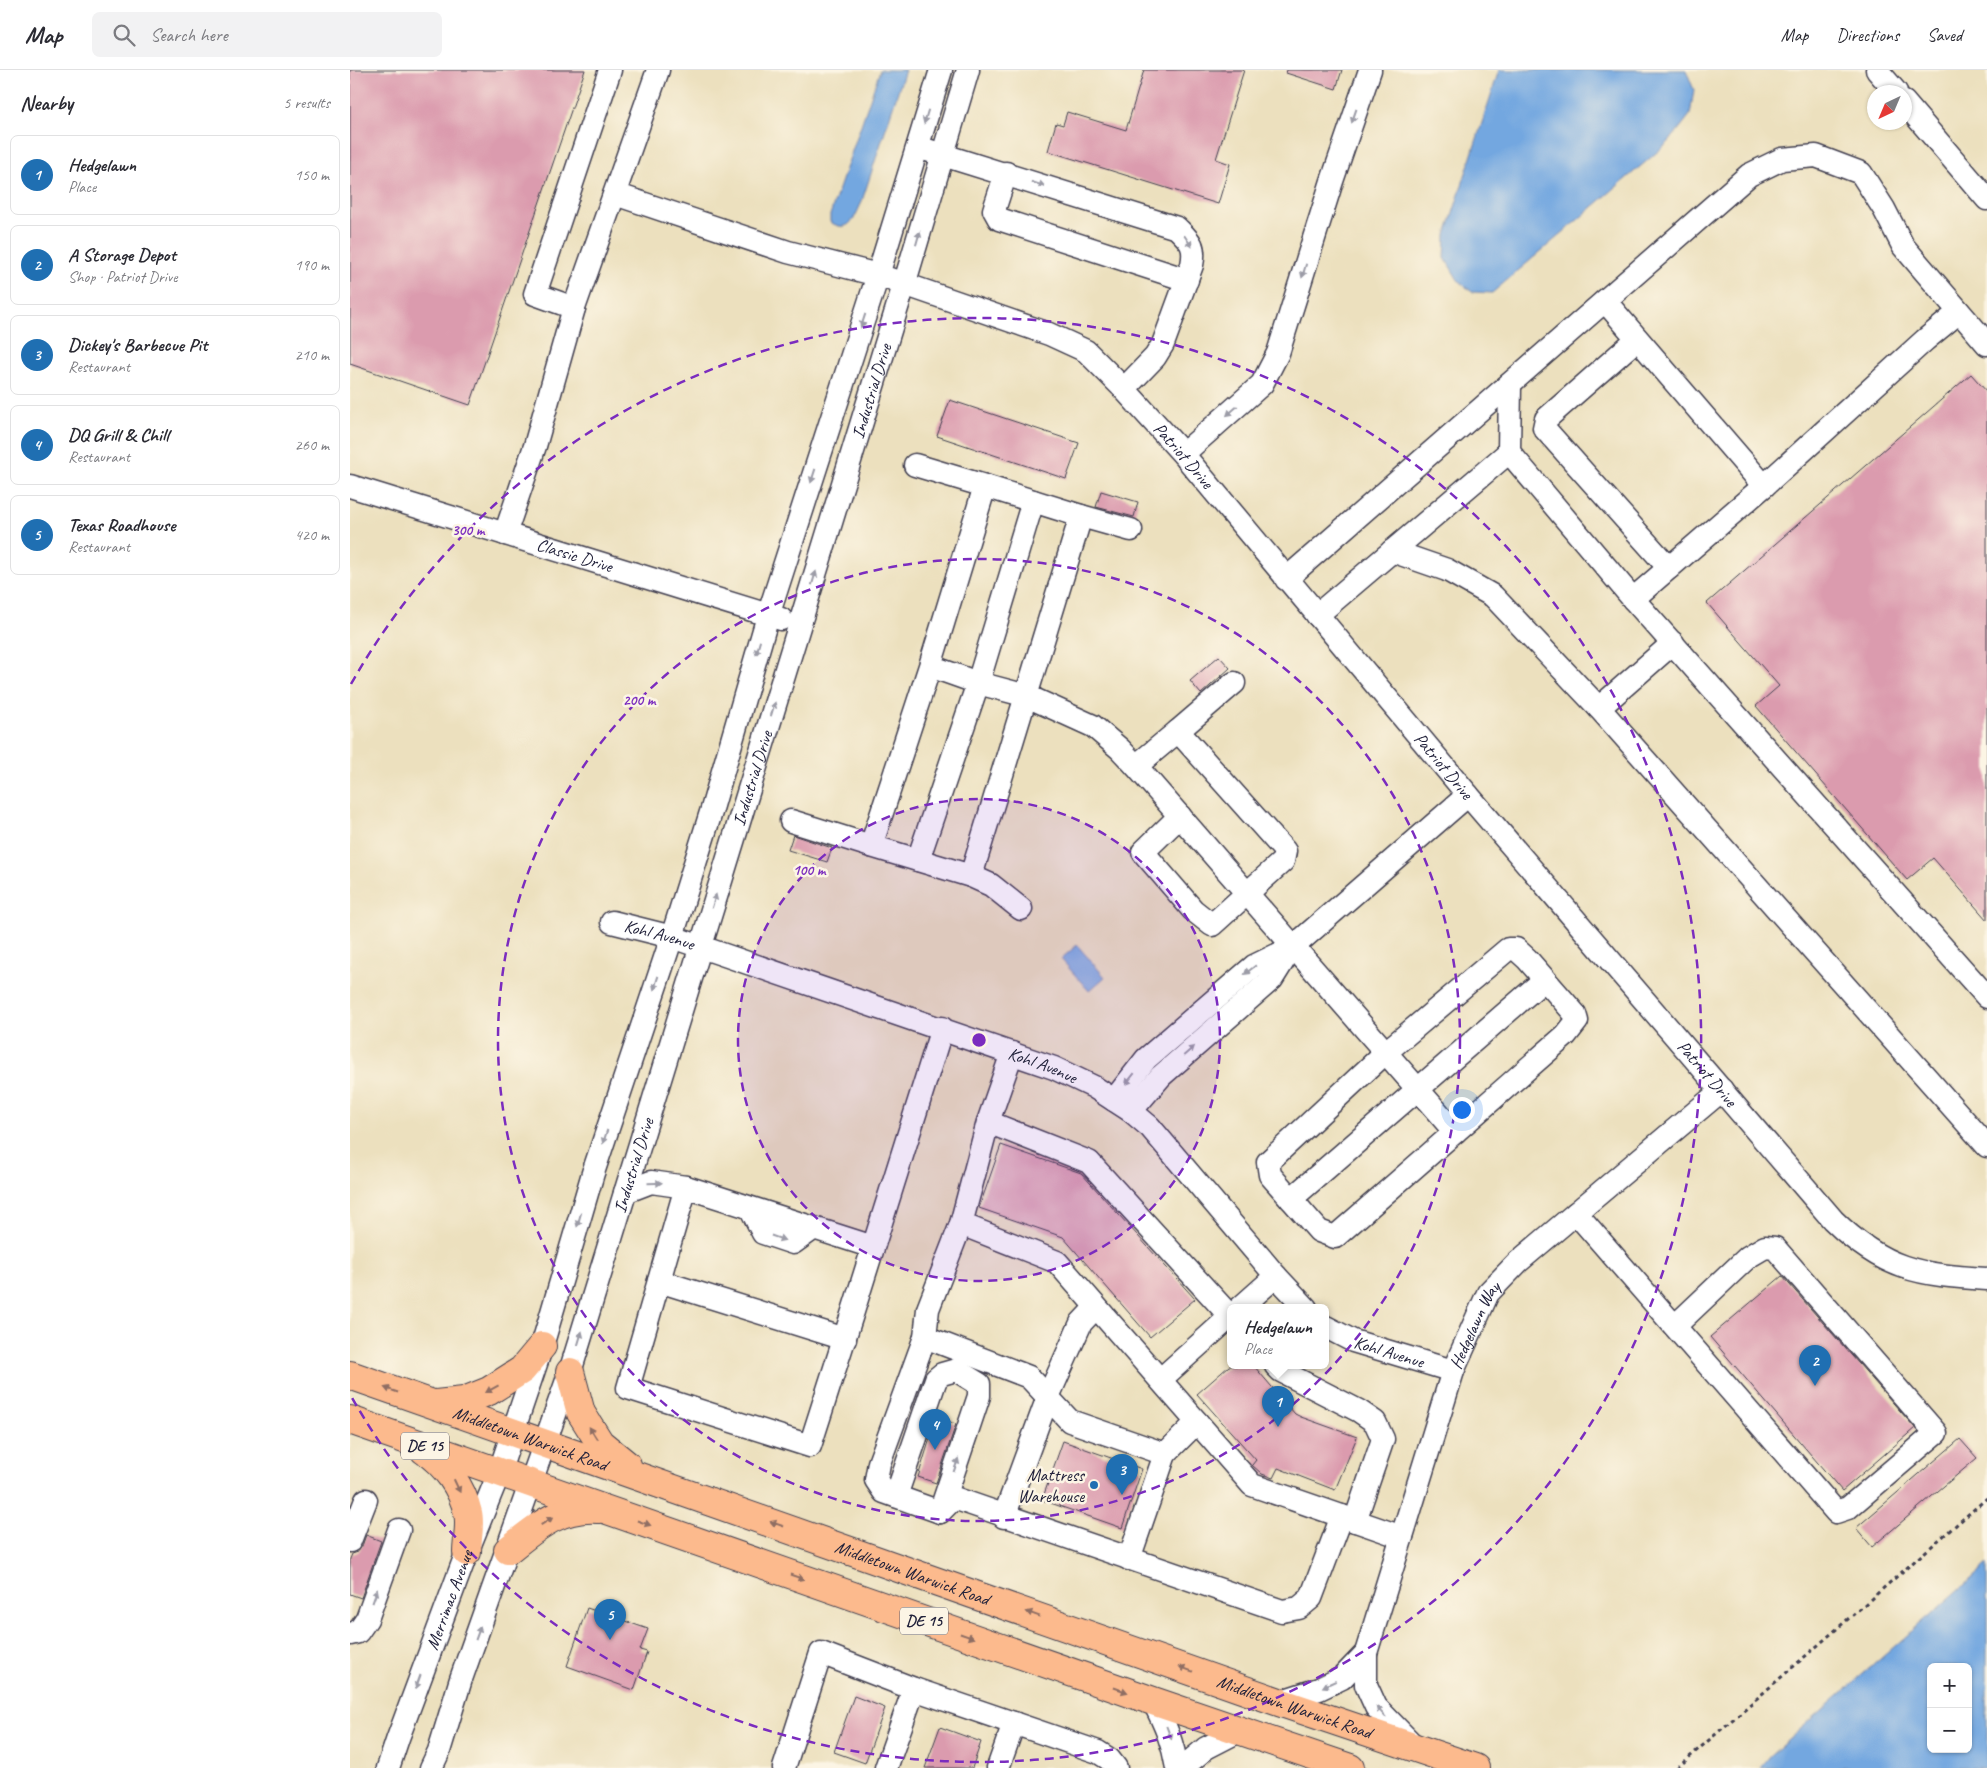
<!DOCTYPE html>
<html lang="en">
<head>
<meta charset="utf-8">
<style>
  :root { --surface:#fff; --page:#f2f2f3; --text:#2b2b33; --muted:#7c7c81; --line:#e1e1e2; --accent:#1f6fb2 }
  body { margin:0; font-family:Caveat,sans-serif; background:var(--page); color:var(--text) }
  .controls { position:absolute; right:15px; bottom:15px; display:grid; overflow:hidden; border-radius:8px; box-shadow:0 1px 4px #0004 }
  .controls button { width:45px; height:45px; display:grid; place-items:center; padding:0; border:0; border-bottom:1px solid var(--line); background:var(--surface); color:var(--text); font:25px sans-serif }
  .compass { position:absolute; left:1517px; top:15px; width:45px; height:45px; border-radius:50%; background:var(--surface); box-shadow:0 1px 4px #0004; rotate:224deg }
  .you { position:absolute; left:1111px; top:1039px; width:18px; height:18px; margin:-12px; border:4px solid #fff; border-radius:50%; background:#1a73e8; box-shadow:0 0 0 8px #1a73e833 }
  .badge { display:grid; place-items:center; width:32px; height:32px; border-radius:50%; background:var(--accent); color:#fff; font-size:16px; font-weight:700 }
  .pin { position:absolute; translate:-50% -41px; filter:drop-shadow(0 1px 2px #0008) }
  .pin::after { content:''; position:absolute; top:26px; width:18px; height:15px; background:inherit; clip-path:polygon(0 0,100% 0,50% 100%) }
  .popup { position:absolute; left:877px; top:1234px; width:102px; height:65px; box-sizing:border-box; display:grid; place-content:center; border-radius:8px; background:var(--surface); filter:drop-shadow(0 1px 4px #0005); font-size:16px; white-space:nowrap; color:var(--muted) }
  .popup b { font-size:19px; color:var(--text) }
  .popup::after { content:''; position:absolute; left:50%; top:100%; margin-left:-10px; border:10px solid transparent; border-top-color:var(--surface) }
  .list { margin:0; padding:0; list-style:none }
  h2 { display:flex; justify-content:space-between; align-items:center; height:65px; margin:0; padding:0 20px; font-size:21px }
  h2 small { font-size:16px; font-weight:400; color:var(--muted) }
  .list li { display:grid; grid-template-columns:32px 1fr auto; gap:15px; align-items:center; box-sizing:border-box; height:80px; margin:0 10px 10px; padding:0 10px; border:1px solid var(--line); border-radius:8px }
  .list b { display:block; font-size:19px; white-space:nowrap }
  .list p { margin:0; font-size:16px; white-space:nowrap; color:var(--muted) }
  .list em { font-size:16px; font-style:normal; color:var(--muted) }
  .icon { flex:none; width:28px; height:28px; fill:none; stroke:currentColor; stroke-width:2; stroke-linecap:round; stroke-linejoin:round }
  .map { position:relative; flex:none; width:1637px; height:1698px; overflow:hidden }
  header { display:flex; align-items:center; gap:30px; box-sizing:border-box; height:70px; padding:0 25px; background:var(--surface); border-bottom:1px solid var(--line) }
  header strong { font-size:24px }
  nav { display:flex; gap:28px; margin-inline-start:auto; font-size:18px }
  .search { width:350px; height:45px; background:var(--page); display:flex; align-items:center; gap:12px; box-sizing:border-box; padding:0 18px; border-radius:8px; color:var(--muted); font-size:19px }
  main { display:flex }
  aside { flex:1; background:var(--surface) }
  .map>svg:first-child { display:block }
  .water { fill:#73a7e0; stroke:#4a648e; fill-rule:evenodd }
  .building { fill:#db9bae }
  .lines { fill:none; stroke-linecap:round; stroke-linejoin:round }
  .minor-casing { stroke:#403e4f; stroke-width:25 }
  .major-casing { stroke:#403e4f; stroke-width:30 }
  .path { stroke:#403e4f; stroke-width:3; stroke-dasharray:4 4; stroke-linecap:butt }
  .minor { stroke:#fff; stroke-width:22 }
  .major { stroke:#fcba8d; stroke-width:28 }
  .oneway { fill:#9c9ca7 }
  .oneway2 { fill:#8f6e64 }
  .ring { fill:none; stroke:#7b2cbf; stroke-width:2.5; stroke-dasharray:9 6 }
  .poi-dot { fill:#1f6fb2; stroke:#fcf5e5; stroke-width:2 }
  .labels { text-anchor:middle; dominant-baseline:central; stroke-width:5; stroke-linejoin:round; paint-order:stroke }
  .shield { fill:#fcf5e5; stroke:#63616e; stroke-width:1 }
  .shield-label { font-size:16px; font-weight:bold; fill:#22223b }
  .street-label { font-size:18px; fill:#22223b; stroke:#fcf5e5 }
  .poi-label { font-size:18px; fill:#22223b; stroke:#fcf5e5; text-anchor:end }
  .centre { fill:#7b2cbf; stroke:#fcf5e5; stroke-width:2.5 }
  .ring-label { font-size:15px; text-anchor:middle; font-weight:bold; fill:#7b2cbf; stroke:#fcf5e5; stroke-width:5; stroke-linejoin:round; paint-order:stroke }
</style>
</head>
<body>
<header>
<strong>Map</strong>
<div class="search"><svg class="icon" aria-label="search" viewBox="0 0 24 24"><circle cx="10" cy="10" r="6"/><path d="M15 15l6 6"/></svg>Search here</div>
<nav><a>Map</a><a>Directions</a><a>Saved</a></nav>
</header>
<main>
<aside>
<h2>Nearby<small>5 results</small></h2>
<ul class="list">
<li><span class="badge">1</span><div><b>Hedgelawn</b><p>Place</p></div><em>150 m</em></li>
<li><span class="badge">2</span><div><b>A Storage Depot</b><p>Shop · Patriot Drive</p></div><em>190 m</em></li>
<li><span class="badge">3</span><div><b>Dickey's Barbecue Pit</b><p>Restaurant</p></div><em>210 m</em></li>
<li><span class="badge">4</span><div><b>DQ Grill &amp; Chill</b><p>Restaurant</p></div><em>260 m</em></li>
<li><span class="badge">5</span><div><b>Texas Roadhouse</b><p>Restaurant</p></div><em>420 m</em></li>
</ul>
</aside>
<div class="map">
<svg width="1637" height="1698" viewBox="0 0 1637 1698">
  <rect width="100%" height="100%" fill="#fcf5e5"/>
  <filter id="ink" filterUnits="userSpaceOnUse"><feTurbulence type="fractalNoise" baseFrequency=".02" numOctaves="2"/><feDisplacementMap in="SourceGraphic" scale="10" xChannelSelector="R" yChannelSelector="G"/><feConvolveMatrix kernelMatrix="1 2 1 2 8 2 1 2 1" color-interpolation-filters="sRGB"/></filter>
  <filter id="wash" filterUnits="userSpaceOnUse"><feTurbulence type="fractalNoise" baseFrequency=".0096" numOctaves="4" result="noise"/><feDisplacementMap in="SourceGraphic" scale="20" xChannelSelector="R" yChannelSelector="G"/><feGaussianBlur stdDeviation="1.12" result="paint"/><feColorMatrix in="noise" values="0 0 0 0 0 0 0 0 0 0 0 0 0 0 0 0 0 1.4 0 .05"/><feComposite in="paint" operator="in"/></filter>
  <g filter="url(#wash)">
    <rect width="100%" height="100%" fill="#ece0be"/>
    <!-- water -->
    <path class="water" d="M530,0H555L511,134C504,149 499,164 480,152V145Z
      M1149,0H1336L1344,20L1340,45L1319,72L1142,223L1122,222L1108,210L1095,188L1096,165Z
      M727,875L755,907L739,921L711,889Z
      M1637,1495V1698H1410L1421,1685ZM1581,1597H1618V1679H1581Z"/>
    <g id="blocks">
      <!-- building -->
      <path class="building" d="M0,0H235L120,335L0,294Z
        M794,0H894L866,89L880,94L868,134L698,81L706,53L713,55L717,42L776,60Z
        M937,0H992L986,19L936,3Z
        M1621,304L1637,322V850L1583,788L1557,810L1406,636L1429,616L1357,533Z
        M600,330L729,373L716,409L587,366Z
        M751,421L788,432L784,447L746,437Z
        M869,586L880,598L851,624L840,611Z
        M443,765L482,778L477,792L438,780Z
        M651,1075L731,1103L845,1229L800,1267L713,1167L629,1138Z
        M1432,1206L1565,1358L1492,1421L1360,1267Z
        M879,1296H904L945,1344L951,1347L1007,1367L985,1420L928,1398L923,1408L912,1404L902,1395L906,1390L847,1324Z
        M589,1348L606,1354L586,1413L568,1407L583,1359L585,1360Z
        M1610,1369L1627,1388L1522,1477L1506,1458Z
        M713,1371L792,1399L772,1458L692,1430Z
        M16,1465L31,1471L11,1528L0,1524V1489L2,1484L8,1482L12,1476Z
        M237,1538L298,1559L290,1580L297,1582L284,1620L217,1596Z
        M504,1626L535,1638L515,1693L484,1682Z
        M590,1657L631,1672L622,1698H575Z"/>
    </g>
  </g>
  <g filter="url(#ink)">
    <use href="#blocks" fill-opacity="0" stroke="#403e4f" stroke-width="1"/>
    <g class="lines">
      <defs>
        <g id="minor">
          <path d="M1527,0L1546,22"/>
          <path d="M1554,32L1637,129"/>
          <path d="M577,80L827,158C840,171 846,175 842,195L813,274L805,287L774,319"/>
          <path d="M656,103L644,140L649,149L837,210"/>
          <path id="s1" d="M265,124L438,182L528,205L699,264L736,281L774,319L833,384L1118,725L1483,1150C1534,1200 1569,1205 1637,1209"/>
          <path d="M1255,231L1414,416"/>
          <path d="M224,238L185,224L260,0"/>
          <path d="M1287,269L1196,349L1194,358L1319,498"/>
          <path d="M1160,314L1159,382L1283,529L1637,927"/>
          <path d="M833,384L912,314L928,283L982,111L1020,0"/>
          <path d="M565,395L635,416"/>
          <path id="s2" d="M0,416L431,549"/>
          <path d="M731,446L781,460"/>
          <path d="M155,464L185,376L224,238L308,0"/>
          <path d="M1042,481L1097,500L1143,526L1249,638L1637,1076"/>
          <path d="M936,509L1399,105L1432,89L1466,86L1511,103L1534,139L1553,176L1637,274"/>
          <path d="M1283,529L1414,416L1575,270L1609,242"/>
          <path d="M967,545L1159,382"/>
          <path d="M580,596L635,416L731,446L621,806L521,776L580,596L628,613L677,626L743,656L770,679L786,696L1105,1062"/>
          <path d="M1249,638L1323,573"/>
          <path d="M828,661L884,613"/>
          <path d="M786,696L828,661L935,781L933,791L862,855L843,840L793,782L830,746"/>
          <path d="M441,751L521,776"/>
          <path d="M568,790L628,613L683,431"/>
          <path d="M621,806L641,815L671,839"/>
          <path id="s3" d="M262,852L322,867L704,998L744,1017L781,1041L800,1057L926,1206L956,1238"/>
          <path d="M1158,879H1166L1177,889L1225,944L1227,951L1216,965L985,1167L969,1161L920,1105L918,1092L1036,982Z"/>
          <path d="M662,983L638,1052L611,1154L707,1192L902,1415L1052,1467"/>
          <path d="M764,1030L796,989L904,896L943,877L1118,725"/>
          <path d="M781,1041L811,1006L922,909L942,877"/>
          <path d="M638,1052L739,1092L880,1246"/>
          <path d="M275,1122L301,1112L336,1117"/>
          <path d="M941,1129L1194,910"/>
          <path d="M401,1139L413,1163L443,1173L464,1158"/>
          <path d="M1226,1143L1486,1442L1498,1438L1586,1363L1425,1178L1415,1177L1398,1187L1325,1256"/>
          <path d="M611,1154L578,1239L575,1267L529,1393L526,1410L534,1422L590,1442L604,1428L932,1541L949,1538L961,1528L992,1446"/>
          <path d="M523,1177L336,1117L278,1318L460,1376C505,1237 548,1098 592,958"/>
          <path d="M309,1211L495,1269"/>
          <path d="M890,1238L926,1206"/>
          <path id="s4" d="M976,1257L1003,1271L1103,1301"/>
          <path d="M575,1267L679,1307L720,1351L815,1384L847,1352"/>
          <path d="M926,1296L931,1301L1009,1341L1025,1352L1033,1369L1005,1451"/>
          <path d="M811,1309L880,1247"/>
          <path d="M546,1426L586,1309L592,1304L606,1300L629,1314V1326L590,1442"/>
          <path d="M654,1447L698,1327L731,1253L746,1237"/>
          <path d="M0,1471L16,1430"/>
          <path d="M779,1489L815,1384"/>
          <path d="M0,1564L8,1562L17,1549L49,1460"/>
          <path d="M803,1631C815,1654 823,1673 827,1698"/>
          <path d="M929,1632L969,1619L992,1608L1016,1583"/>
          <path id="s5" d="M1065,1677L1026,1637L1016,1615V1583L1103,1301L1138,1223L1168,1192L1372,1020"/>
          <path id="s6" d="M38,1698L48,1668L117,1482L149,1403L192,1276L243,1103L322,867L362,739L418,546L528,205L591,0"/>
          <path id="s7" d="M81,1698L89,1681L111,1609L220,1302L554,215L618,0"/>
          <path d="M434,1698L471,1583L564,1619L748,1682L759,1689L766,1698"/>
          <path d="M536,1698L564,1619"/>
          <path d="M648,1698L664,1653"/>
          <path d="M832,1698L856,1678L891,1660"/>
        </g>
        <g id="major">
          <path d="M220,1302L231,1343L250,1373L277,1395"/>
          <path id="s8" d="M0,1305L929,1632L1125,1698"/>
          <path d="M86,1334L114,1331L139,1321L172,1300L192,1276"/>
          <path d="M0,1350L803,1631L1000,1698"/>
          <path d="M74,1380C95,1394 112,1417 118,1443C121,1454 117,1470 117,1482"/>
          <path d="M158,1480C187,1457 208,1437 247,1439"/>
        </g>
      </defs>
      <!-- minor casing -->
      <use href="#minor" class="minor-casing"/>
      <!-- major casing -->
      <use href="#major" class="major-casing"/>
      <!-- path -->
      <path class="path" d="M1327,1698L1637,1428"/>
      <!-- minor -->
      <use href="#minor" class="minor"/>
      <!-- major -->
      <use href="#major" class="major"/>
    </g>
    <!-- one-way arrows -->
    <defs><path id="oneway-solid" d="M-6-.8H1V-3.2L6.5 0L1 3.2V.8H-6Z" transform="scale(1.25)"/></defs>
    <g class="oneway">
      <use href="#oneway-solid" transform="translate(1004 46) rotate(109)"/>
      <use href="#oneway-solid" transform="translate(576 47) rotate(107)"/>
      <use href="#oneway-solid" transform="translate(688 114) rotate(18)"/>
      <use href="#oneway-solid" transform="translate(568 168) rotate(-74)"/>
      <use href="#oneway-solid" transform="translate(838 171) rotate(56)"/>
      <use href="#oneway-solid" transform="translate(954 201) rotate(107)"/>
      <use href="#oneway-solid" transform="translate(513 251) rotate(108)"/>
      <use href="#oneway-solid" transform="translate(882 341) rotate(139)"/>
      <use href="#oneway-solid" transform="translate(463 406) rotate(108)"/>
      <use href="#oneway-solid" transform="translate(464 508) rotate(-73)"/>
      <use href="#oneway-solid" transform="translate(408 578) rotate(106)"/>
      <use href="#oneway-solid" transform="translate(423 639) rotate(-73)"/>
      <use href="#oneway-solid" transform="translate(364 831) rotate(-73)"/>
      <use href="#oneway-solid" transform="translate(900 900) rotate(142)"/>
      <use href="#oneway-solid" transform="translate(306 913) rotate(108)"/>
      <use href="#oneway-solid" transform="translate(839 981) rotate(-41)"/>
      <use href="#oneway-solid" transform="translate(780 1009) rotate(128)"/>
      <use href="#oneway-solid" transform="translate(255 1067) rotate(108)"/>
      <use href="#oneway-solid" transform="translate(305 1113) rotate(-2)"/>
      <use href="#oneway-solid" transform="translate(229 1150) rotate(106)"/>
      <use href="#oneway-solid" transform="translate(428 1168) rotate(19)"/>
      <use href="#oneway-solid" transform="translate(230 1268) rotate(-73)"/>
      <use href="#oneway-solid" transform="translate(606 1395) rotate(-71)"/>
      <use href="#oneway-solid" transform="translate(25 1526) rotate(-70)"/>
      <use href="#oneway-solid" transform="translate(128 1563) rotate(-70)"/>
      <use href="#oneway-solid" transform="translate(68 1612) rotate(110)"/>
      <use href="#oneway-solid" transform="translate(979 1614) rotate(155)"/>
      <use href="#oneway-solid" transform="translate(1031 1642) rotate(-132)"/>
      <use href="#oneway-solid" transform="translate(819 1663) rotate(69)"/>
    </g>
    <g class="oneway2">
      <use href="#oneway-solid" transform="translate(142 1319) rotate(151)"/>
      <use href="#oneway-solid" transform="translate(41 1320) rotate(-161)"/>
      <use href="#oneway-solid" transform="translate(243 1363) rotate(-122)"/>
      <use href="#oneway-solid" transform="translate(107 1416) rotate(65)"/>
      <use href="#oneway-solid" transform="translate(197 1451) rotate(-33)"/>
      <use href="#oneway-solid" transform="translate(294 1453) rotate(19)"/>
      <use href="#oneway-solid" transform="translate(427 1454) rotate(-161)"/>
      <use href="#oneway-solid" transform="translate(447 1507) rotate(19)"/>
      <use href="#oneway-solid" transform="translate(683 1544) rotate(-160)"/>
      <use href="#oneway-solid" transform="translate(617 1566) rotate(19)"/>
      <use href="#oneway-solid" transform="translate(836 1599) rotate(-160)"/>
      <use href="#oneway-solid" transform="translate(771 1620) rotate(19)"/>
    </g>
  </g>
  <!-- distance rings -->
  <circle cx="629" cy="970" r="241" fill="#7b2cbf" fill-opacity=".12"/>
  <g class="ring">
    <circle cx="629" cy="970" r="241"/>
    <circle cx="629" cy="970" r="481"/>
    <path d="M1 614A722 722 0 1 1 1 1326"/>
  </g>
  <!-- markers -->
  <circle class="poi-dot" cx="744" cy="1415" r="5"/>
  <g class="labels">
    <!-- shield labels -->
    <g class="shield">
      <rect x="51" y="1362.5" width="48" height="27" rx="4"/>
      <rect x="550" y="1537.5" width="48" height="27" rx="4"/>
    </g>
    <g class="shield-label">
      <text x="75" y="1376">DE 15</text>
      <text x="574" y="1551">DE 15</text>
    </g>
    <!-- street labels -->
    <g class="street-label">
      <text stroke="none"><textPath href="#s7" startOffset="1446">Industrial Drive</textPath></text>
      <text stroke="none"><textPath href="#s1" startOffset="640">Patriot Drive</textPath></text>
      <text stroke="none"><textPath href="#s2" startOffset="235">Classic Drive</textPath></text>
      <text stroke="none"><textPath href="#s1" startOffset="1045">Patriot Drive</textPath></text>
      <text stroke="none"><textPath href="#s7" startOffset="1041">Industrial Drive</textPath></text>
      <text stroke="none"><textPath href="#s3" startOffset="49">Kohl Avenue</textPath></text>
      <text stroke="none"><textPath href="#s3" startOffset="454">Kohl Avenue</textPath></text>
      <text stroke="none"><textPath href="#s1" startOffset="1450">Patriot Drive</textPath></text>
      <text stroke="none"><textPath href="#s7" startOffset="636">Industrial Drive</textPath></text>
      <text stroke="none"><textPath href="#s5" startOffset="458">Hedgelawn Way</textPath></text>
      <text stroke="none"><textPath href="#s4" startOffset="68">Kohl Avenue</textPath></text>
      <text stroke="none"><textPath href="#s8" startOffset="191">Middletown Warwick Road</textPath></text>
      <text stroke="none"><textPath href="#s8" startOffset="596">Middletown Warwick Road</textPath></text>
      <text stroke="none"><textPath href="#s6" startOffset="179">Merrimac Avenue</textPath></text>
      <text stroke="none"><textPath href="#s8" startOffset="1001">Middletown Warwick Road</textPath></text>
    </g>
    <!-- poi labels -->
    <g class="poi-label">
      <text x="734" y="1405">Mattress<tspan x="734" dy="21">Warehouse</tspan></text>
    </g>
  </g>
  <circle cx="629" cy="970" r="8" class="centre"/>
  <g class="ring-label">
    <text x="118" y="465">300 m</text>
    <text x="289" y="635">200 m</text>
    <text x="459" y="805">100 m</text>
  </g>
</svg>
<div class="controls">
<button>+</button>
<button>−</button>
</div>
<svg class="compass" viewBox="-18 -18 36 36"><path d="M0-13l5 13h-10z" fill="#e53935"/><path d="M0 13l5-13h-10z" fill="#7c7c81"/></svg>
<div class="you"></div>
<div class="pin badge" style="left:928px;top:1357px">1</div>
<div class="popup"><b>Hedgelawn</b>Place</div>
<div class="pin badge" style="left:1465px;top:1316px">2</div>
<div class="pin badge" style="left:772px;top:1425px">3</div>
<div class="pin badge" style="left:585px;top:1380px">4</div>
<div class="pin badge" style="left:260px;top:1570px">5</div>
</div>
</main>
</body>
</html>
